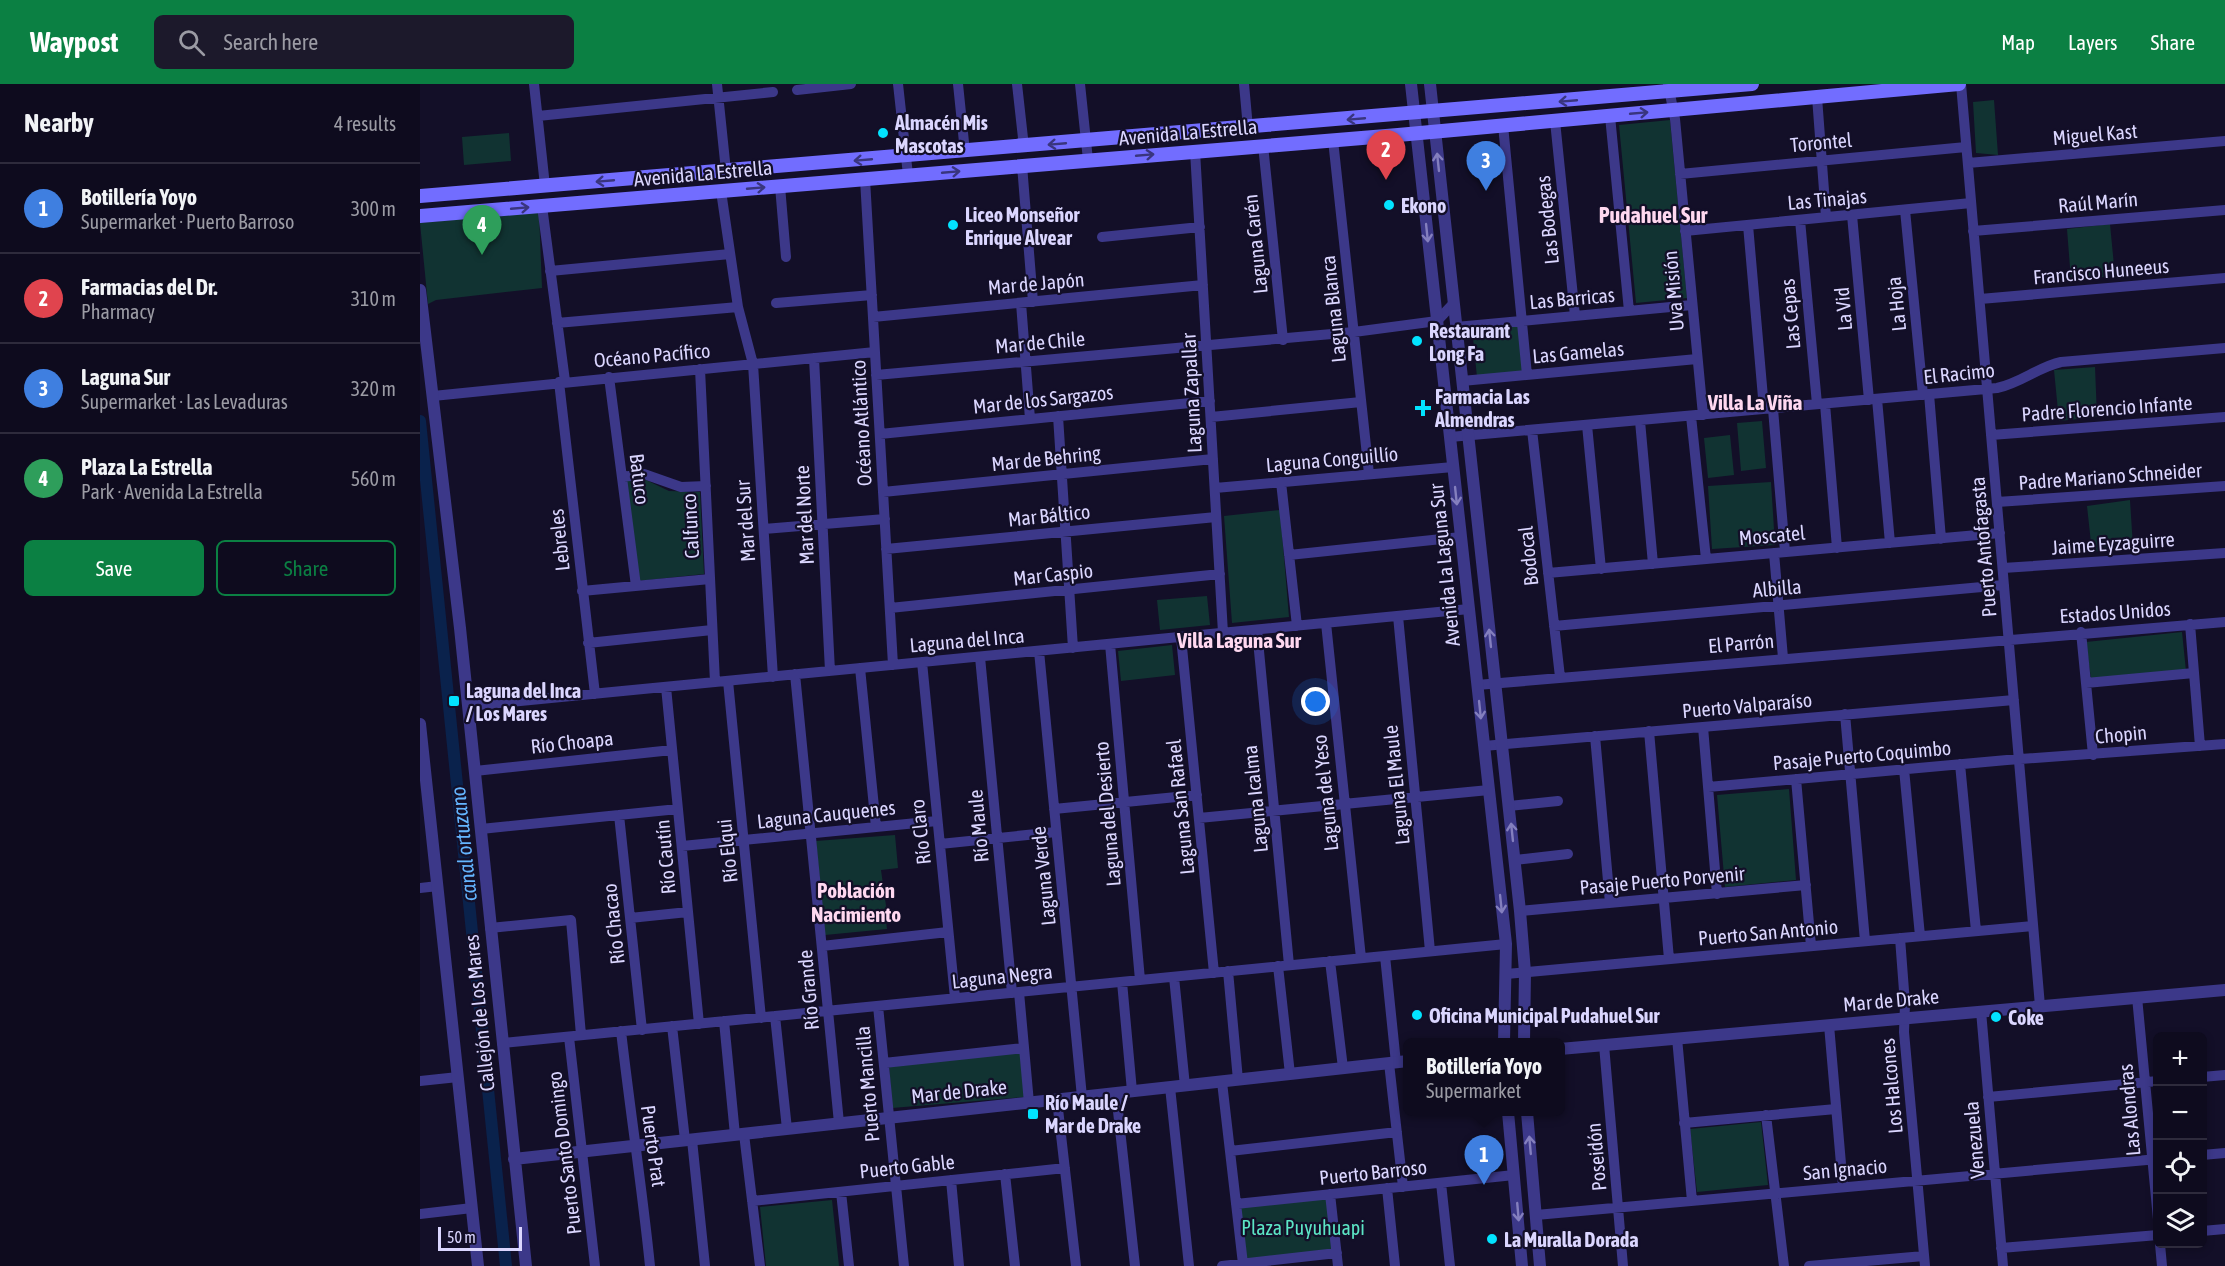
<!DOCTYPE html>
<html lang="en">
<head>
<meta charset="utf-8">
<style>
  :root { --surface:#0e0b1e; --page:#1c192b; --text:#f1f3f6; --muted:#9b9ba4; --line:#2e2b3c; --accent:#0b8043 }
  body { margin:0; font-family:"Asap Condensed",sans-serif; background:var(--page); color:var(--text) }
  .controls { position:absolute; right:18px; bottom:18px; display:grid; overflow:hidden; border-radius:9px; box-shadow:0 3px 9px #0003 }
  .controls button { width:54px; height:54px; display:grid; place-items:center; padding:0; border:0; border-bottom:2px solid var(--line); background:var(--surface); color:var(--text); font:30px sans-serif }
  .scale { position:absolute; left:18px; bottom:15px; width:84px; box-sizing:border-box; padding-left:6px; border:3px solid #dbd6ff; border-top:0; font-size:16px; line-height:21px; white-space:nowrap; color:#dbd6ff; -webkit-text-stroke:4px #130f28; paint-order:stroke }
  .you { position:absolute; left:896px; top:618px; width:21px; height:21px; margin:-15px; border:4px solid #fff; border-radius:50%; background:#1a73e8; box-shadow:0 0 0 9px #1a73e833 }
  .badge { display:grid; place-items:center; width:39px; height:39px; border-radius:50%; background:var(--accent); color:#fff; font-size:20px; font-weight:700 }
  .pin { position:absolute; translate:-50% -50px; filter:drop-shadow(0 2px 3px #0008) }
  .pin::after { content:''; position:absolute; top:32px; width:21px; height:18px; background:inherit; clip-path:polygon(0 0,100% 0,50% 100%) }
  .popup { position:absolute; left:983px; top:954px; width:162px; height:78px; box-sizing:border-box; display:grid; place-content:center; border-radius:9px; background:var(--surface); filter:drop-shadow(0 2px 4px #0005); font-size:20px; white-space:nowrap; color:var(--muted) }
  .popup b { font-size:22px; color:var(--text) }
  .popup::after { content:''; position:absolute; left:50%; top:100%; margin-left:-12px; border:12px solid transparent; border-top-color:var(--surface) }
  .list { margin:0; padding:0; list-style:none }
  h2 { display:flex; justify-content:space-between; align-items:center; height:78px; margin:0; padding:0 24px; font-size:26px }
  h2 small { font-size:20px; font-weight:400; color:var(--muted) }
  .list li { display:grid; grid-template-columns:39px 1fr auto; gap:18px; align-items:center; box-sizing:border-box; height:90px; padding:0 24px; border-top:2px solid var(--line) }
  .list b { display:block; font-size:22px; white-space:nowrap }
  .list p { margin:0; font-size:20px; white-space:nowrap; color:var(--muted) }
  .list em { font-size:20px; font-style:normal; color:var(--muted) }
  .actions { display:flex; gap:12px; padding:18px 24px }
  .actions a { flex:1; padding:14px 0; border:2px solid var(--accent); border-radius:9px; text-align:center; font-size:21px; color:var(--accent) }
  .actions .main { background:var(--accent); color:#fff }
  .icon { flex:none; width:33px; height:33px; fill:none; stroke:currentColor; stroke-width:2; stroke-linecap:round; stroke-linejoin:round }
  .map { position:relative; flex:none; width:1805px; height:1182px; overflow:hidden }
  header { display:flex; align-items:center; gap:36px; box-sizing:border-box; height:84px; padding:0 30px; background:var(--accent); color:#fff }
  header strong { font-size:28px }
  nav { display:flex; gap:33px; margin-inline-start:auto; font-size:21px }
  .search { width:420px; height:54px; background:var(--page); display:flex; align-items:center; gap:15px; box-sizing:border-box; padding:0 21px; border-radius:9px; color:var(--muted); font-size:22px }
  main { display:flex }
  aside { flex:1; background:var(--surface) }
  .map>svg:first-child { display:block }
  .green { fill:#113332 }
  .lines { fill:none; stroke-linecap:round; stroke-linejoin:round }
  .canal { stroke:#0a224c; stroke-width:12 }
  .minor { stroke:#3c3889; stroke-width:10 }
  .tertiary { stroke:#3c3889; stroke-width:12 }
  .secondary { stroke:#726dff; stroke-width:14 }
  .oneway { stroke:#39357e }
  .oneway2 { stroke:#847fbe }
  .poi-dot { fill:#02e3ff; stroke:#130f28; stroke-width:2 }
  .labels { text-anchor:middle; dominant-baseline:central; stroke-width:4.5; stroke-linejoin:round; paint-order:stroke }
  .poi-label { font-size:20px; font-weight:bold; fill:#dbd6ff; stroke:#130f28; text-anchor:start }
  .street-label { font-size:20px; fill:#dbd6ff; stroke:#130f28 }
  .park-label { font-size:20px; fill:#5ce5c5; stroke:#130f28 }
  .neighbourhood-label { font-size:21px; font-weight:bold; fill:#ffd8f0; stroke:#130f28 }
  .water-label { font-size:21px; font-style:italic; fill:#64b5ff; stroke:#130f28 }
  .quarter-label { font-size:22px; font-weight:bold; fill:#ffd8f0; stroke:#130f28 }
</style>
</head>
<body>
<header>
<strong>Waypost</strong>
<div class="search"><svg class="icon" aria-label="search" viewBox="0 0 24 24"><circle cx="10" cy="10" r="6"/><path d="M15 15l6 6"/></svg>Search here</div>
<nav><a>Map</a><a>Layers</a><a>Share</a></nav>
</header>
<main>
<aside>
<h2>Nearby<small>4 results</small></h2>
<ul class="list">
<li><span class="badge" style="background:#3f7fe0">1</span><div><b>Botillería Yoyo</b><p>Supermarket · Puerto Barroso</p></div><em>300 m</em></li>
<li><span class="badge" style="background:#e0444e">2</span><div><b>Farmacias del Dr.</b><p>Pharmacy</p></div><em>310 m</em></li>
<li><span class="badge" style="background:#3f7fe0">3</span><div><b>Laguna Sur</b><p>Supermarket · Las Levaduras</p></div><em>320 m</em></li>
<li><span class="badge" style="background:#2e9e5b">4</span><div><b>Plaza La Estrella</b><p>Park · Avenida La Estrella</p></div><em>560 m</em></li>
</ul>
<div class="actions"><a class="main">Save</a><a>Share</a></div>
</aside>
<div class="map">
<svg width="1805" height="1182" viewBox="0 0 1805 1182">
  <rect width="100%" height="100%" fill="#130f28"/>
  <!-- green -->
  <path class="green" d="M1574,16L1578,71L1556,69L1553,18Z
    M1250,36L1267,214L1216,219L1199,41Z
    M89,49L91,77L44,81L42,53Z
    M119,128L122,204L16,216L8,220L0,139Z
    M1690,140L1695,192L1651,196L1647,145Z
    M1099,239L1103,287L1057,293L1052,244Z
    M1675,283L1677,333L1639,337L1634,286Z
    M1342,337L1346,384L1321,387L1317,339Z
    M1310,351L1314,391L1288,394L1284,354Z
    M224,395L249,407L280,408L284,490L218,497L206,396Z
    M1351,398L1355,461L1292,465L1288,402Z
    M1710,416L1713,463L1672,468L1667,422Z
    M860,426L869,533L812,539L804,432Z
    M787,512L790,541L740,546L737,516Z
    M1762,548L1766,587L1671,595L1666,558Z
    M752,561L755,591L701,597L698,567Z
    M1369,705L1376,796L1305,803L1297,711Z
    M475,751L478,784L461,786L468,836L466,837L467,845L405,851L396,757Z
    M600,968L605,1013L472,1024L469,981Z
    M1341,1038L1348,1101L1277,1108L1270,1045Z
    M904,1114L908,1117L914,1163L909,1167L826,1175L821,1123Z
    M412,1116L419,1182H346L340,1123Z"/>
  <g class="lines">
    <!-- canal -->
    <path class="canal" d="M0,337L86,1182"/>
    <!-- minor -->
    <path class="minor" d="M114,0L125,102
      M297,0L306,87
      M478,0L488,91
      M538,0L545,68
      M597,0L604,63
      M660,0L668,76
      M824,0L828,44
      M1248,0L1255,35L1283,331
      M1541,0L1620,922
      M377,6L431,0
      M1397,13L1406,133
      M118,32L353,8
      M1190,32L1209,227
      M1135,37L1155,232
      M1083,41L1107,291
      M913,56L949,390
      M843,61L863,256
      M775,67L803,549
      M1548,79L1805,57
      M602,81L613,218
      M1260,90L1546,63
      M445,95L473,581
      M360,102L366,173
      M301,107L318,223L333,280L353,593
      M122,122L145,297
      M1485,126L1503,311
      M1432,131L1449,316
      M1380,136L1397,320
      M1328,141L1344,325
      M1265,147L1551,119
      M1553,147L1805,126
      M682,153L780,143
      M130,187L310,170
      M1560,215L1805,194
      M356,219L452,211
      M601,219L610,335
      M453,233L783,201
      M137,239L318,223
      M1036,243L1272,221
      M394,274L410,587
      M280,285L295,598
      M456,291L934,248L1017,237L1033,220
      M189,293L216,502
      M1042,297L1277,275
      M139,298L175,610
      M1509,310L1521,455
      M13,312L455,268
      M1457,315L1470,459
      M1405,320L1417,464
      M1353,325L1365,468
      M638,332L653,564
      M1271,332L1286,475
      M791,333L941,318
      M1220,337L1233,480
      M1167,341L1181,485
      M1112,346L1140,593
      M460,350L790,317
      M1571,351L1805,333
      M1030,353L1577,304C1601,299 1618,283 1641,278L1805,264
      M202,393L224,390L261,403L286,402
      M861,398L877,542
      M795,404L1033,383
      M463,408L793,375
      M1577,418L1805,402
      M344,445L465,435
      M466,465L796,433
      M1354,469L1363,574
      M869,471L1041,453
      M1583,484L1805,469
      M1128,489L1580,449
      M162,507L290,495
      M470,524L800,490
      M978,532L1010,867
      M906,539L941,874
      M1770,540L1780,662
      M1134,542L1584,501
      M837,546L869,881
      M1661,548L1673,671
      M761,553L794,889
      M168,559L292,546
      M690,560L720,896
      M619,567L662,1013
      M560,573L592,909
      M502,578L535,914
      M440,584L456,743
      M375,590L419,1039
      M308,597L341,934
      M1666,599L1774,589
      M1057,601L1805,538
      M246,603L279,940
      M48,622L1049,525
      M1425,630L1445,857
      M1283,643L1297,810
      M1229,647L1249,875
      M1175,652L1190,819
      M1064,662L1594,616
      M1540,680L1556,847
      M1484,685L1500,852
      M55,687L252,666
      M1376,695L1391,862
      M1288,703L1587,676L1805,660
      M1089,722L1138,717
      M634,725L777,711
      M199,731L222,946
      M779,734L1069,706
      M61,745L258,725
      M520,760L636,748
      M262,762L517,737
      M1095,776L1148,770
      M0,804L18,802
      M1100,827L1386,801
      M210,834L268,828
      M70,844L151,836L161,951
      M1480,854L1485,920L1484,948L1505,1182
      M402,862L528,848
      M965,872L976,979
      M910,877L923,984
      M858,882L870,990
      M808,887L818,996
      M1086,890L1613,842
      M754,893L765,1002
      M702,898L712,1007
      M599,908L609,1019
      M1717,913L1738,1135
      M458,922L484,1182
      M1561,927L1583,1182
      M355,932L367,1045
      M304,937L315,1051
      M1409,941L1423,1103
      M252,942L265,1056
      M201,947C210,1026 222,1103 230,1182
      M149,953L175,1182
      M1257,954L1272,1117
      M82,959L1086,860
      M1184,961L1203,1182
      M464,979L604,964
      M969,979L983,1103
      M1782,993L1805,991
      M0,997L38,993
      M802,998L823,1180
      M750,1003L769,1182
      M696,1009L715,1182
      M1568,1013L1738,997
      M637,1016L656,1182
      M1346,1031L1364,1182
      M1264,1039L1416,1025
      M324,1050L340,1182
      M272,1056L285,1182
      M810,1067L977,1048
      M1782,1071L1805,1069
      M585,1090L595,1182
      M531,1096L539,1182
      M1021,1099L1030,1182
      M967,1104L975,1182
      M421,1108L429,1182
      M910,1110L918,1182
      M332,1117L645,1084
      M816,1120L1094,1091
      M0,1130L52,1124
      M1116,1131L1738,1075
      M1782,1147L1805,1145
      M1740,1160L1742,1182
      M1581,1164L1738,1151
      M802,1182L917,1169
      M1389,1182L1504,1172"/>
    <!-- tertiary -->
    <path class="tertiary" d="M991,0L1086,860L1084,958
      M1010,0L1100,827L1105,888L1104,958
      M0,206L40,544L106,1182
      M0,640L58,1182
      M1140,965L1805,906
      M1088,1028L1102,1182
      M1107,1028L1120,1182
      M94,1075L988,977"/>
    <!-- secondary -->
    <path class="secondary" d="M0,112L1332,0
      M0,132L978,51L1539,0"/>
  </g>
  <!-- one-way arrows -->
  <defs><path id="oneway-shaft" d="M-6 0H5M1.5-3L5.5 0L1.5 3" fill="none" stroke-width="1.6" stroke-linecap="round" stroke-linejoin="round" transform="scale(1.5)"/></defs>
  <g class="oneway">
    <use href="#oneway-shaft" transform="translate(1148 17) rotate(175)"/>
    <use href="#oneway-shaft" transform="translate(1219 29) rotate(-5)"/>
    <use href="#oneway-shaft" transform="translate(936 35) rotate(175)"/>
    <use href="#oneway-shaft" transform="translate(637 60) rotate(175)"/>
    <use href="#oneway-shaft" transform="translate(725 71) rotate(-5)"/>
    <use href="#oneway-shaft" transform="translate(443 76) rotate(175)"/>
    <use href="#oneway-shaft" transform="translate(531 88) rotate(-5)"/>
    <use href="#oneway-shaft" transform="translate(185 97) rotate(175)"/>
    <use href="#oneway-shaft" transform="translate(336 104) rotate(-5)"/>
    <use href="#oneway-shaft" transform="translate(100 124) rotate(-5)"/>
  </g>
  <g class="oneway2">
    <use href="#oneway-shaft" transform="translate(1018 78) rotate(-96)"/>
    <use href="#oneway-shaft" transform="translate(1007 149) rotate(84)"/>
    <use href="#oneway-shaft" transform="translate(1036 412) rotate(84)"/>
    <use href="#oneway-shaft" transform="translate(1070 554) rotate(-96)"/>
    <use href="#oneway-shaft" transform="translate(1060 626) rotate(84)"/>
    <use href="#oneway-shaft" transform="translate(1092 748) rotate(-96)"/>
    <use href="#oneway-shaft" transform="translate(1081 820) rotate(84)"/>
    <use href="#oneway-shaft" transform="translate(1110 1061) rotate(-95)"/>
    <use href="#oneway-shaft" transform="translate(1098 1128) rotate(85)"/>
  </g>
  <!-- markers -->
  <g class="poi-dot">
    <circle cx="463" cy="49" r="6"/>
    <circle cx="969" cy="121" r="6"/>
    <circle cx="533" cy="141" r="6"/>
    <circle cx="997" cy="257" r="6"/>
    <path d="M1000 315h6v6h6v6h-6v6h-6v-6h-6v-6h6z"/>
    <rect x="28" y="611" width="12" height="12" rx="3"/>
    <circle cx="997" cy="931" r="6"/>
    <circle cx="1576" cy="933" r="6"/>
    <rect x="607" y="1024" width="12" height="12" rx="3"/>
    <circle cx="1072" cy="1155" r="6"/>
  </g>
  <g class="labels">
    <!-- poi labels -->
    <g class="poi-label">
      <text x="475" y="38">Almacén Mis<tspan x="475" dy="23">Mascotas</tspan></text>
      <text x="981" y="121">Ekono</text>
      <text x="545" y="130">Liceo Monseñor<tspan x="545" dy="23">Enrique Alvear</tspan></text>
      <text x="1009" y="246">Restaurant<tspan x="1009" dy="23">Long Fa</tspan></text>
      <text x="1015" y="312">Farmacia Las<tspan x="1015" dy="23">Almendras</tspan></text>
      <text x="46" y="606">Laguna del Inca<tspan x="46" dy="23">/ Los Mares</tspan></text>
      <text x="1009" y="931">Oficina Municipal Pudahuel Sur</text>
      <text x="1588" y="933">Coke</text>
      <text x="625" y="1018">Río Maule /<tspan x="625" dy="23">Mar de Drake</tspan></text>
      <text x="1084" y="1155">La Muralla Dorada</text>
    </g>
    <!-- street labels -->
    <g class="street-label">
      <text transform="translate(768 48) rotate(-5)">Avenida La Estrella</text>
      <text transform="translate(1675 50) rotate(-5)">Miguel Kast</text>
      <text transform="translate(1401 58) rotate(-5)">Torontel</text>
      <text transform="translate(283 89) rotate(-5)">Avenida La Estrella</text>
      <text transform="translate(1407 115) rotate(-5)">Las Tinajas</text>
      <text transform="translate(1678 118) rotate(-5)">Raúl Marín</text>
      <text transform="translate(1127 136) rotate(-96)">Las Bodegas</text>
      <text transform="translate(835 160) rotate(-96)">Laguna Carén</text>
      <text transform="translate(1681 187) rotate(-5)">Francisco Huneeus</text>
      <text transform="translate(616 199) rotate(-5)">Mar de Japón</text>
      <text transform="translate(1253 207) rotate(-95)">Uva Misión</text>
      <text transform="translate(1152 214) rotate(-5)">Las Barricas</text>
      <text transform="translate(1476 220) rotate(-96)">La Hoja</text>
      <text transform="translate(913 225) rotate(-96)">Laguna Blanca</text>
      <text transform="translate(1423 225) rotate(-95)">La Vid</text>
      <text transform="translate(1370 230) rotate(-95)">Las Cepas</text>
      <text transform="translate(620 258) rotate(-5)">Mar de Chile</text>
      <text transform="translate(1158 268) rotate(-5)">Las Gamelas</text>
      <text transform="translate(232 271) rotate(-5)">Océano Pacífico</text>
      <text transform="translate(1539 289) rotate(-6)">El Racimo</text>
      <text transform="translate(771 309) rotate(-93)">Laguna Zapallar</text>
      <text transform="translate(623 315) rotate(-6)">Mar de los Sargazos</text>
      <text transform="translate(1687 324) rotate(-4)">Padre Florencio Infante</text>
      <text transform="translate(441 339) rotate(-93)">Océano Atlántico</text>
      <text transform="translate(626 374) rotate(-6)">Mar de Behring</text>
      <text transform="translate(912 375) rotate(-5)">Laguna Conguillío</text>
      <text transform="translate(1690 392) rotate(-4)">Padre Mariano Schneider</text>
      <text transform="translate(220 395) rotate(83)">Batuco</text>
      <text transform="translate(384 431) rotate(-93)">Mar del Norte</text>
      <text transform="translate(629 431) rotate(-6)">Mar Báltico</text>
      <text transform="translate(325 437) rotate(-94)">Mar del Sur</text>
      <text transform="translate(270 442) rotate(-93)">Calfunco</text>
      <text transform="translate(1352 451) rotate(-5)">Moscatel</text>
      <text transform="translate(139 456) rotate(-96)">Lebreles</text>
      <text transform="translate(1693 459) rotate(-4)">Jaime Eyzaguirre</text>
      <text transform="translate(1563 463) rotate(-95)">Puerto Antofagasta</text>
      <text transform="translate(1108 472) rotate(-96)">Bodocal</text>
      <text transform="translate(1024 481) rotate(-96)">Avenida La Laguna Sur</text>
      <text transform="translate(633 490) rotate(-6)">Mar Caspio</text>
      <text transform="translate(1357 504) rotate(-5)">Albilla</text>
      <text transform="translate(1695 528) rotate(-4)">Estados Unidos</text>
      <text transform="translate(547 556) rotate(-5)">Laguna del Inca</text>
      <text transform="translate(1321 559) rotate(-5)">El Parrón</text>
      <text transform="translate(1327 621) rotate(-5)">Puerto Valparaíso</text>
      <text transform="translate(1701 650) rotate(-5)">Chopin</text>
      <text transform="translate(152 658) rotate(-6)">Río Choapa</text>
      <text transform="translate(1442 671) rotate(-5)">Pasaje Puerto Coquimbo</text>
      <text transform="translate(976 701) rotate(-96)">Laguna El Maule</text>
      <text transform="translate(905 709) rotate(-96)">Laguna del Yeso</text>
      <text transform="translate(835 715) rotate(-96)">Laguna Icalma</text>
      <text transform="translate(760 723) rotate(-96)">Laguna San Rafael</text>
      <text transform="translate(406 730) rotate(-6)">Laguna Cauquenes</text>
      <text transform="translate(687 730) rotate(-95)">Laguna del Desierto</text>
      <text transform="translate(558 742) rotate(-95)">Río Maule</text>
      <text transform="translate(500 748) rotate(-96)">Río Claro</text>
      <text transform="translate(307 767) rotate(-96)">Río Elqui</text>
      <text transform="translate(245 773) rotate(-95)">Río Cautín</text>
      <text transform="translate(623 792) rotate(-96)">Laguna Verde</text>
      <text transform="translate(1242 796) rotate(-5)">Pasaje Puerto Porvenir</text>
      <text transform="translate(193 840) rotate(-96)">Río Chacao</text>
      <text transform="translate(1348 848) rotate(-5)">Puerto San Antonio</text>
      <text transform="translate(582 892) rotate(-6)">Laguna Negra</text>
      <text transform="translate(388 906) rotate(-95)">Río Grande</text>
      <text transform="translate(1471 916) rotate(-5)">Mar de Drake</text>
      <text transform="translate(59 929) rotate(-96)">Callejón de Los Mares</text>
      <text transform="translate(447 1000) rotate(-95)">Puerto Mancilla</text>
      <text transform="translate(1471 1002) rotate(-95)">Los Halcones</text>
      <text transform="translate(539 1007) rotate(-6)">Mar de Drake</text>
      <text transform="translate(1709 1026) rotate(-95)">Las Alondras</text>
      <text transform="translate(1554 1056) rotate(-95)">Venezuela</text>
      <text transform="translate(234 1062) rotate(82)">Puerto Prat</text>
      <text transform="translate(144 1069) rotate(-97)">Puerto Santo Domingo</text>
      <text transform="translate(1176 1073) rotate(-95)">Poseidón</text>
      <text transform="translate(487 1082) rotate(-6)">Puerto Gable</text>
      <text transform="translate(1425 1085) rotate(-5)">San Ignacio</text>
      <text transform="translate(953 1088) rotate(-6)">Puerto Barroso</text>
    </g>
    <!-- park labels -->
    <g class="park-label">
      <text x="883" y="1143">Plaza Puyuhuapi</text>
    </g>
    <!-- neighbourhood labels -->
    <g class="neighbourhood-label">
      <text x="1335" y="318">Villa La Viña</text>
      <text x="819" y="556">Villa Laguna Sur</text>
      <text x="436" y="806">Población<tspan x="436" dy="24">Nacimiento</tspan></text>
    </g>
    <!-- water labels -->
    <g class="water-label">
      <text transform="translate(43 760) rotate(-96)">canal ortuzano</text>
    </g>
    <!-- quarter labels -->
    <g class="quarter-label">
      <text x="1233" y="131">Pudahuel Sur</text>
    </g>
  </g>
</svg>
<div class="controls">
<button>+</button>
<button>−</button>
<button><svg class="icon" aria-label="locate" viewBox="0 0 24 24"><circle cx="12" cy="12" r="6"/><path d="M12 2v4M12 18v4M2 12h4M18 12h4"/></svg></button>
<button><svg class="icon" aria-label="layers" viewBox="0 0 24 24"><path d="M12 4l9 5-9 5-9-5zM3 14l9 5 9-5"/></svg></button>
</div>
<div class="scale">50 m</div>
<div class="you"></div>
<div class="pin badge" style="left:1064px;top:1101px;background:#3f7fe0">1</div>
<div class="popup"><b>Botillería Yoyo</b>Supermarket</div>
<div class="pin badge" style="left:966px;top:96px;background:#e0444e">2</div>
<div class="pin badge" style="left:1066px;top:107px;background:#3f7fe0">3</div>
<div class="pin badge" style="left:62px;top:171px;background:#2e9e5b">4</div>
</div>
</main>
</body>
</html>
